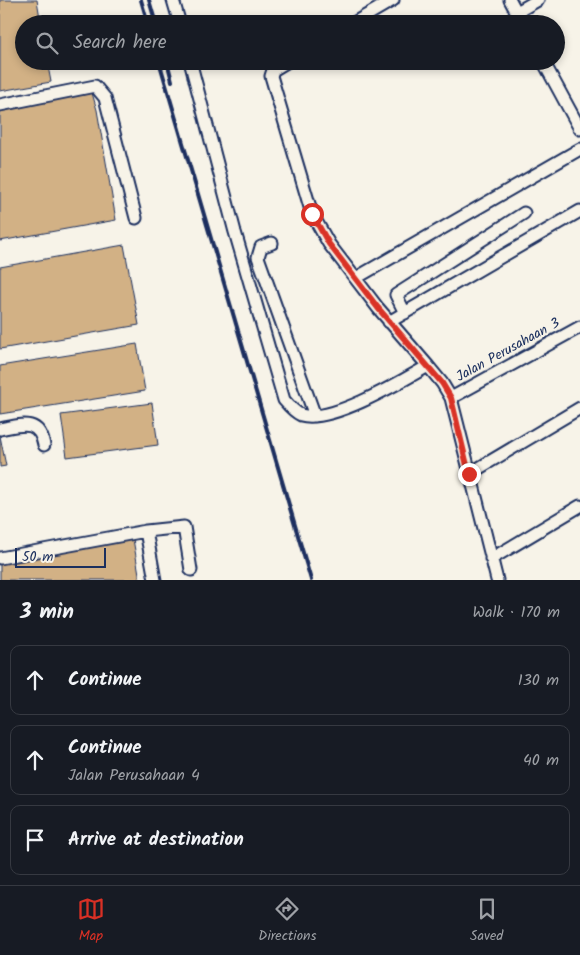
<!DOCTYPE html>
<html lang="en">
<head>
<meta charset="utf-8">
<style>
  :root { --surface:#171b24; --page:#242831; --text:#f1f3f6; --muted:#9ea1a6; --line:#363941; --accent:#d93025 }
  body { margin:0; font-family:Kalam,sans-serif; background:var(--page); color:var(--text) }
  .scale { position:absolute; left:15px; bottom:12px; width:91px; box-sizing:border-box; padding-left:5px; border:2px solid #1b2f5e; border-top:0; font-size:14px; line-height:18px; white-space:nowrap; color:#1b2f5e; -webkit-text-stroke:4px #f7f3e8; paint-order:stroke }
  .stop { position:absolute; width:15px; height:15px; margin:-11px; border:4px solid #d93025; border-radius:50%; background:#fff }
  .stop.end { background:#d93025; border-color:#fff; box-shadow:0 1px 5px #0008 }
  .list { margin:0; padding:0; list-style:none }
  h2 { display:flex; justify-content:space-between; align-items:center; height:65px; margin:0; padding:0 20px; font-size:21px }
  h2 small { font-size:16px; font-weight:400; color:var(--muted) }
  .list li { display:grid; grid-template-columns:32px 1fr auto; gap:15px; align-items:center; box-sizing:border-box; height:70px; margin:0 10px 10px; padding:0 10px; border:1px solid var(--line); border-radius:10px }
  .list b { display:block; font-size:19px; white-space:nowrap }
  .list p { margin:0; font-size:16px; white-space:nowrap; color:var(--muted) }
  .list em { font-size:16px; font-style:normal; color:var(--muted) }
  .icon { flex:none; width:28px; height:28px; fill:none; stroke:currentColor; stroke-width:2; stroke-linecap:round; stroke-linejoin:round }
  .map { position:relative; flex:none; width:580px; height:580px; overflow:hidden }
  .search { position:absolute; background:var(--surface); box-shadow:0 2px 8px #0003; left:15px; right:15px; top:15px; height:55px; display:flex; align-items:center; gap:12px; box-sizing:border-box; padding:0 18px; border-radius:28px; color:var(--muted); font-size:19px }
  .sheet { height:305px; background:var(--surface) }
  nav { display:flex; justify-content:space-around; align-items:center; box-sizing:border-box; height:70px; border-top:1px solid var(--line); background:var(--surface); font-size:14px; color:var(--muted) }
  nav a { display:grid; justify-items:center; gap:2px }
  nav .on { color:var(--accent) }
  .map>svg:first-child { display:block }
  .building { fill:#d2b185; stroke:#1b2f5e }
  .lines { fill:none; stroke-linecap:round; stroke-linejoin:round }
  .minor-casing { stroke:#1b2f5e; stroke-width:15 }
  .minor { stroke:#f7f3e8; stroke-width:11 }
  .rail { stroke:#1b2f5e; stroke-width:4 }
  .route { stroke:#d93025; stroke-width:6 }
  .labels { text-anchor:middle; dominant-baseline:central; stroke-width:4; stroke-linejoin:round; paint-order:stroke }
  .street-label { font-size:14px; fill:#1b2f5e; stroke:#f7f3e8 }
</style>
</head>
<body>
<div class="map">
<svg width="580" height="580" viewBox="0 0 580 580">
  <rect width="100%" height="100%" fill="#f7f3e8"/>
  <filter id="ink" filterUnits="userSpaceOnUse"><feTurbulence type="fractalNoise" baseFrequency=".02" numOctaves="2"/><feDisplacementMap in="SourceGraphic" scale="10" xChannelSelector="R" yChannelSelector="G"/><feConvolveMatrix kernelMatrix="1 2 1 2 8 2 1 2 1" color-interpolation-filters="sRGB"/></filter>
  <g filter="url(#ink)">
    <!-- building -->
    <path class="building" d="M0,0H37L41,24H24V61H47L51,82L0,91Z
      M92,93L97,110L116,220L0,241V110Z
      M124,245L139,325L0,349V267Z
      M137,344L145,391L0,414V366Z
      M152,403L158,445L67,457L61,415Z
      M0,436L6,466L0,467Z
      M133,539L140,580H0V560Z"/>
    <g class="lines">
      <defs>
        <path id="minor" d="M173,0L180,24
          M510,0L523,24
          M517,12L538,0
          M352,24L393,0
          M190,61L235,232L284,400C289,406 294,412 301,415C331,424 402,381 428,366L442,383L451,398L497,580
          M288,61L273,70L271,76L312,214L329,244L378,308L428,366
          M543,61L580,129
          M0,105L95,86L105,98L136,218
          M272,243L261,247L258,257L315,416
          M356,278L580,149
          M405,313L396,295L524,213
          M389,322L580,211
          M451,398L580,327
          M0,429C21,425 39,418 44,445
          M469,474L580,408
          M146,531L155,580
          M0,558L146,531L184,527L191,570
          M491,559L580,506"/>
      </defs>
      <!-- minor casing -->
      <use href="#minor" class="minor-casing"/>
      <!-- minor -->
      <use href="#minor" class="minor"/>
      <!-- rail -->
      <path class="rail" d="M141,0L148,24
        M149,0L156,24
        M159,61L311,580
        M167,61L172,81"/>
    </g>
  </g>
  <g class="lines" filter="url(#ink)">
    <!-- route -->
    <path class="route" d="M312,214L329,244L378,308L442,383L451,398L469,474"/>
  </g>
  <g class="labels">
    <!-- street labels -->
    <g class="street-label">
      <text transform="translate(508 350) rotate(-29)">Jalan Perusahaan 3</text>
    </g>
  </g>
</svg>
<div class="scale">50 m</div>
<div class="stop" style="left:312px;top:214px"></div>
<div class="stop end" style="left:469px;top:474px"></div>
<div class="search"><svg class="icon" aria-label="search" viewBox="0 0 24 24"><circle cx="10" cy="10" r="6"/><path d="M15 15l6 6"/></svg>Search here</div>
</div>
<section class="sheet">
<h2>3 min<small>Walk · 170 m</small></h2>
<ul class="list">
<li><svg class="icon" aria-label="ahead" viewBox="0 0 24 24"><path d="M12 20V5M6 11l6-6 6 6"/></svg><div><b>Continue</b></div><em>130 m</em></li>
<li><svg class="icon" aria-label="ahead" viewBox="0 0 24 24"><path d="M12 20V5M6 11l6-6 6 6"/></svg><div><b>Continue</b><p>Jalan Perusahaan 4</p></div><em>40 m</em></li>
<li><svg class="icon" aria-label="arrive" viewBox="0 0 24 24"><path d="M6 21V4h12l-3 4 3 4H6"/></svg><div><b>Arrive at destination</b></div></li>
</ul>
</section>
<nav>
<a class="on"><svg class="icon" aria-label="map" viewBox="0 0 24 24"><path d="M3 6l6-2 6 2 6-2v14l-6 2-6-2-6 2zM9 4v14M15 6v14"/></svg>Map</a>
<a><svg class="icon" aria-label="directions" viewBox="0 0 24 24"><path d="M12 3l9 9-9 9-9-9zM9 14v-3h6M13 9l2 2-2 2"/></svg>Directions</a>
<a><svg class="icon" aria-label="saved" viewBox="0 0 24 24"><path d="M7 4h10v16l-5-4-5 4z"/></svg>Saved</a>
</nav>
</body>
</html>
